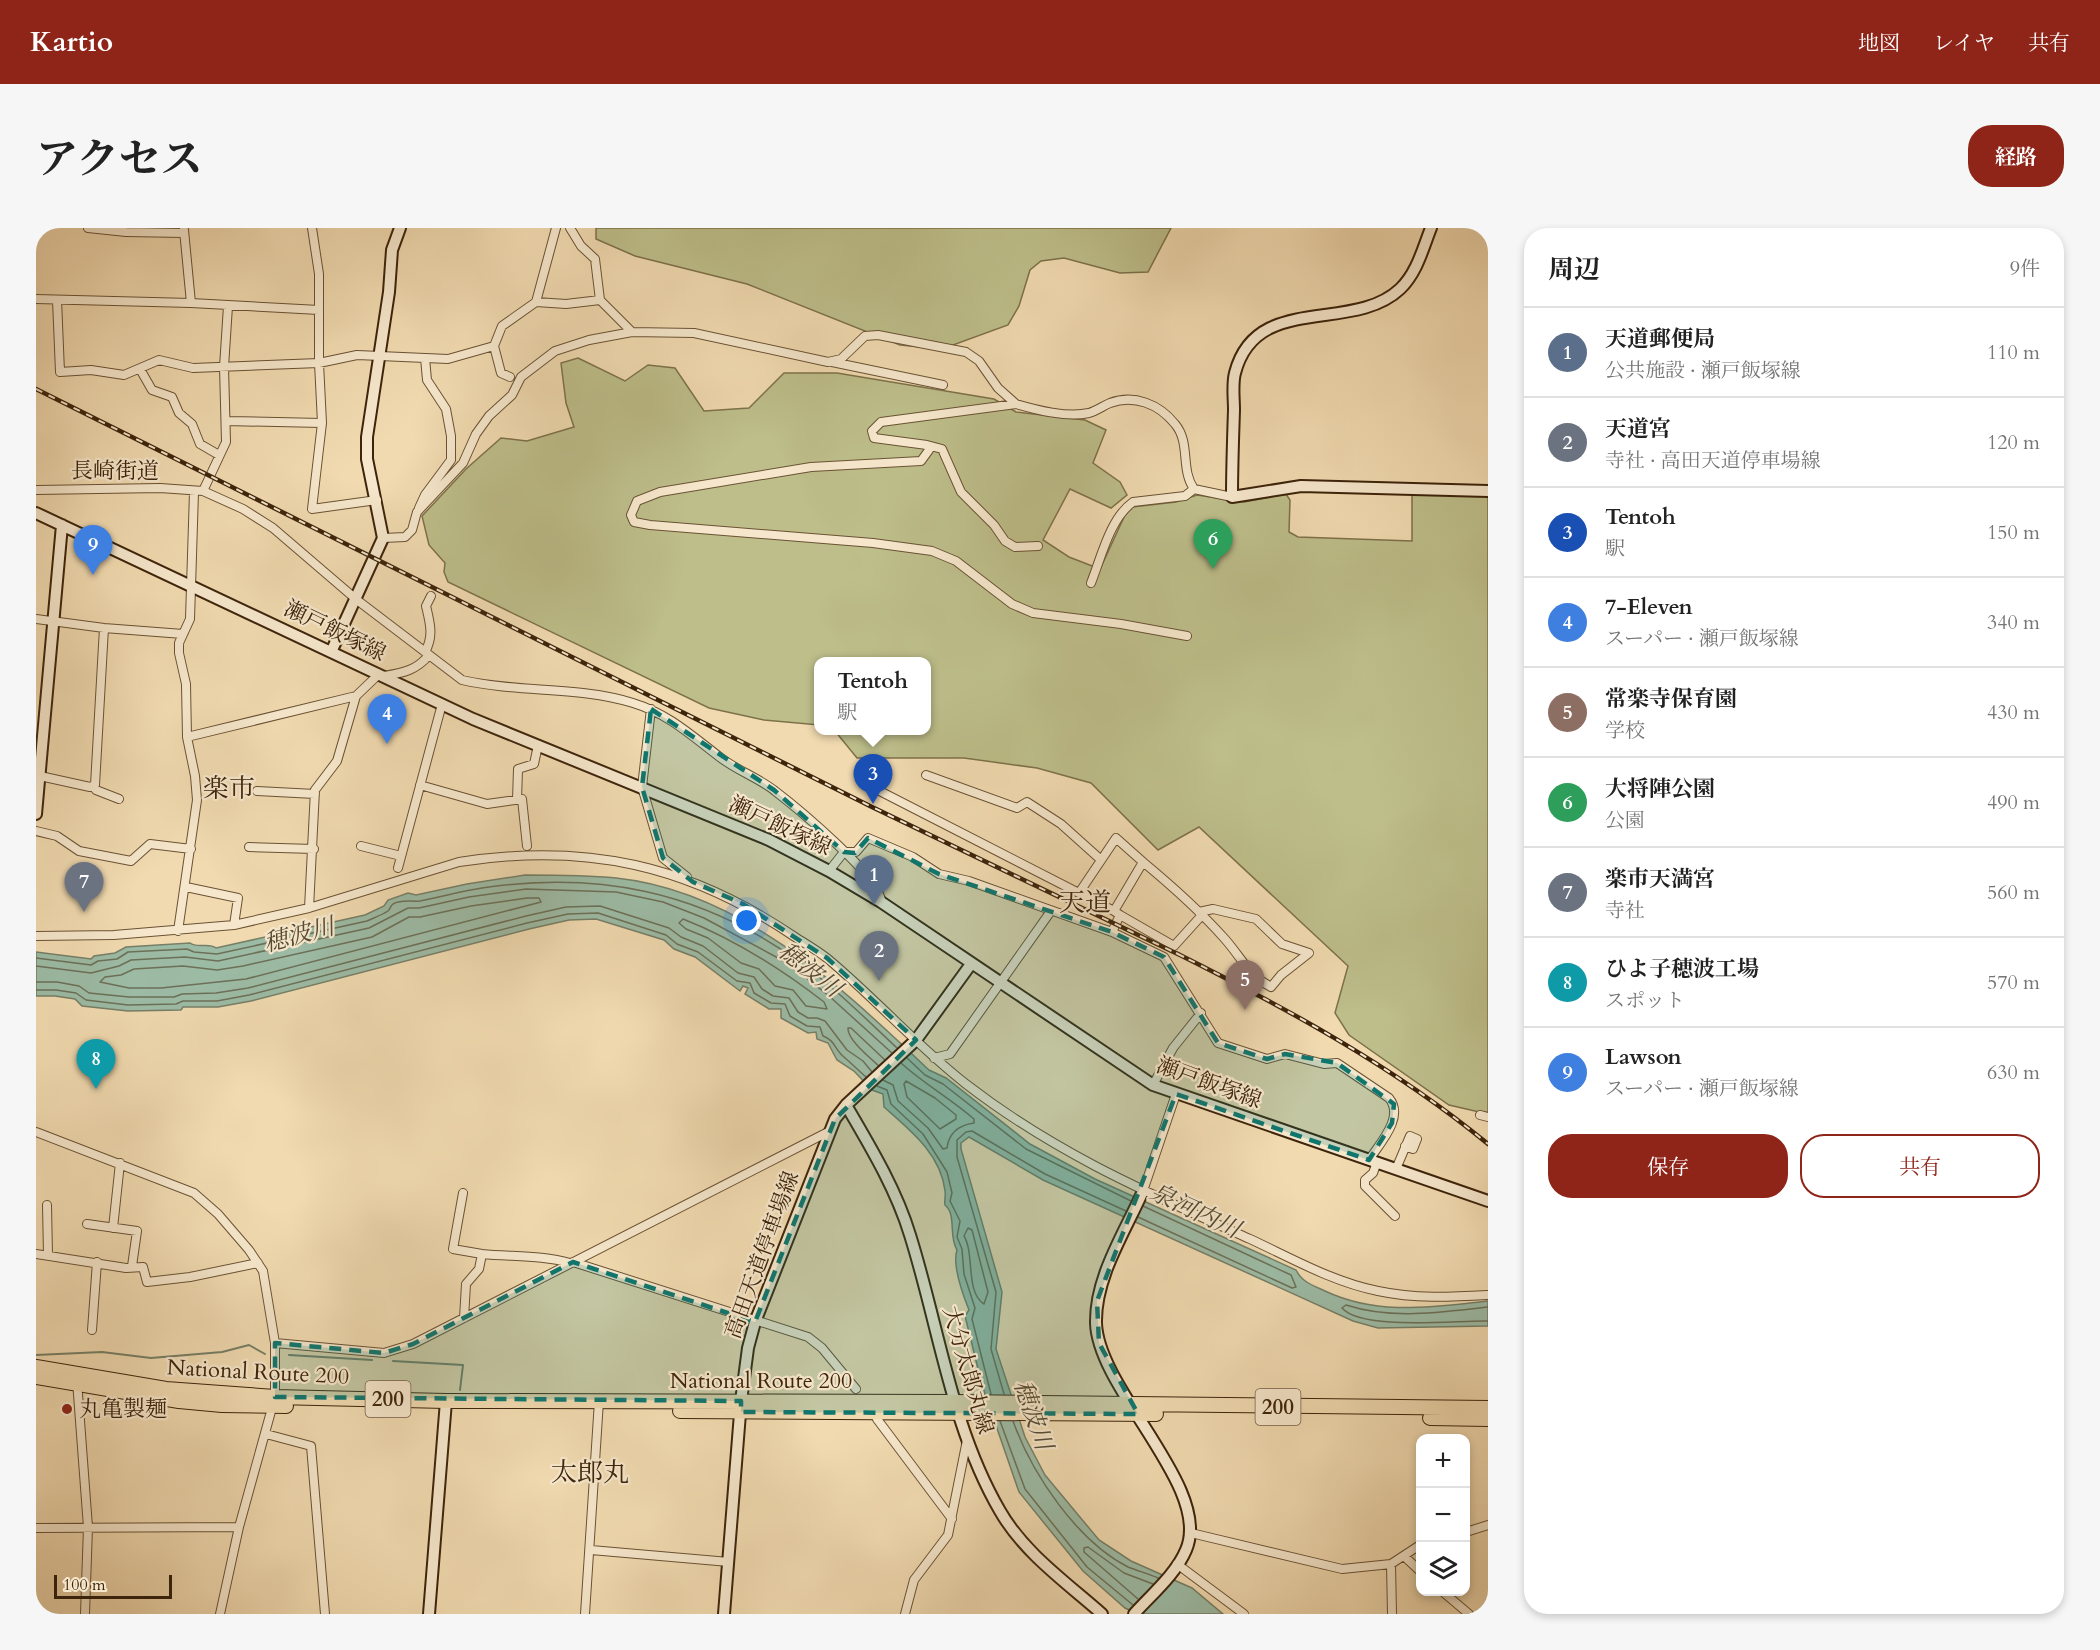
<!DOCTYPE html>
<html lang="ja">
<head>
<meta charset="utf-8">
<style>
  :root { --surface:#fff; --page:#f6f6f6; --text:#222; --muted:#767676; --line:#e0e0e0; --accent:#8f2418 }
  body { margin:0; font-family:Cardo,"Noto Serif JP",serif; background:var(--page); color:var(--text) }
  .controls { position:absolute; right:18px; bottom:18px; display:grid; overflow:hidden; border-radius:12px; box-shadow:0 3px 9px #0003 }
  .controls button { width:54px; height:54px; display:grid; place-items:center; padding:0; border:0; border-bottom:2px solid var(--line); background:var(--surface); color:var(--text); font:30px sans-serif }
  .scale { position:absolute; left:18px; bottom:15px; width:118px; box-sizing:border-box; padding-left:6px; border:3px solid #3d240b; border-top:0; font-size:16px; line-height:21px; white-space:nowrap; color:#3d240b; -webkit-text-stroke:4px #f6e7cc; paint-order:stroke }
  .you { position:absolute; left:711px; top:693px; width:21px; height:21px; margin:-15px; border:4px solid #fff; border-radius:50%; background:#1a73e8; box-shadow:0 0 0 9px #1a73e833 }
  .badge { display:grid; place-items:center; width:39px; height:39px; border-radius:50%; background:var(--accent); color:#fff; font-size:20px; font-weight:700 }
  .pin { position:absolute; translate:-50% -50px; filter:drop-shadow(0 2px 3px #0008) }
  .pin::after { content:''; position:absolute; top:32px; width:21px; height:18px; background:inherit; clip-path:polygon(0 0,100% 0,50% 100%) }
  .popup { position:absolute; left:778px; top:429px; width:117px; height:78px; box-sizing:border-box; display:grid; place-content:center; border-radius:12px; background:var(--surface); filter:drop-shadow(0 2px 4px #0005); font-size:20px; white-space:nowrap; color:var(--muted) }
  .popup b { font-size:22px; color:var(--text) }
  .popup::after { content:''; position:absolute; left:50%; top:100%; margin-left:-12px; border:12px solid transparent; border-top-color:var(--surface) }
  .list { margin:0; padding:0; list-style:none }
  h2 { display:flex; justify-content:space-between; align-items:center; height:78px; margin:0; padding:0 24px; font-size:26px }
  h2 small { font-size:20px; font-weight:400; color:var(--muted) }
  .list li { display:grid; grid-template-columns:39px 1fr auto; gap:18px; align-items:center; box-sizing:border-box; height:90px; padding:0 24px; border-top:2px solid var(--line) }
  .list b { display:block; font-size:22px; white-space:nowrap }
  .list p { margin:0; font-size:20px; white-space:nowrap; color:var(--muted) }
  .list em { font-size:20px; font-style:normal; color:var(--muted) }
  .actions { display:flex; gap:12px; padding:18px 24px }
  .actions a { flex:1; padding:14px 0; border:2px solid var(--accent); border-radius:24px; text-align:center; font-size:21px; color:var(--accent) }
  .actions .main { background:var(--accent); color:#fff }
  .icon { flex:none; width:33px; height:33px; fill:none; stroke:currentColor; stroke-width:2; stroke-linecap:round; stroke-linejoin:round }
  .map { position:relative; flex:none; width:1452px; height:1386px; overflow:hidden; border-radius:24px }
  header { display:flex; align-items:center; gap:36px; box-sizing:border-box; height:84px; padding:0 30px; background:var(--accent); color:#fff }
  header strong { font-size:28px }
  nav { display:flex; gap:33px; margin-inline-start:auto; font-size:21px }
  .intro { display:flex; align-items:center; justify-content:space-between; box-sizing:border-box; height:144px; padding:0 36px }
  h1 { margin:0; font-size:42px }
  .button { padding:15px 27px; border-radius:24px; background:var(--accent); color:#fff; font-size:21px; font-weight:700 }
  main { display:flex; gap:36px; padding:0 36px }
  aside { flex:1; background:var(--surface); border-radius:24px; box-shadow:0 3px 9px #0003 }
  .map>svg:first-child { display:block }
  .green { fill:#bdbe8a; stroke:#7d714a; stroke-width:1.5 }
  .water { fill:#9cbba5; stroke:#767f67; stroke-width:1.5 }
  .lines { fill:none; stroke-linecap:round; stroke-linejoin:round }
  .shore { stroke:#6c7058; stroke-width:1.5 }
  .stream { stroke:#767f67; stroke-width:2 }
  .street-casing { stroke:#6a5234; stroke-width:10 }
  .secondary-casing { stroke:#3d240b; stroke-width:14 }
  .highway-casing { stroke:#3d240b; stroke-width:16 }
  .street { stroke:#f6e7cc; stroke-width:8 }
  .secondary { stroke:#f6e7cc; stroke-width:10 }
  .highway { stroke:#f1dab0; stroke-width:14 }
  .rail-casing { stroke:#3d240b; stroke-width:4.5 }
  .rail { stroke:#f6e7cc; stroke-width:2; stroke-dasharray:7; stroke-linecap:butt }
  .marked { fill:#0f766e; fill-opacity:0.2; stroke:#0f766e; stroke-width:4.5; stroke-dasharray:12 8; stroke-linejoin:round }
  .poi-dot { fill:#8f2418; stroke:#f6e7cc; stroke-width:2 }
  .labels { text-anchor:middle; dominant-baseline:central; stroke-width:4.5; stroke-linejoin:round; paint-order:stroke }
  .shield { fill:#f6e7cc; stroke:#745e45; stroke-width:1.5 }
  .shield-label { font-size:21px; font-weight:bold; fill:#3d240b }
  .street-label { font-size:22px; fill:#3d240b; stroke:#f6e7cc }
  .poi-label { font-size:22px; fill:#3d240b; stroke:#f6e7cc; text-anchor:start }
  .water-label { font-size:24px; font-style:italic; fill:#554a32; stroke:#f6e7cc }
  .quarter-label { font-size:26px; fill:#3d240b; stroke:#f6e7cc }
</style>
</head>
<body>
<header>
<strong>Kartio</strong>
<nav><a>地図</a><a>レイヤ</a><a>共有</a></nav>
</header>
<div class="intro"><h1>アクセス</h1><a class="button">経路</a></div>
<main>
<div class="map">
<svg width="1452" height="1386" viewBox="0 0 1452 1386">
  <rect width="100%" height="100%" fill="#f1dab0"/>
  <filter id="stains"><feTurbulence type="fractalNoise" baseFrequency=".00333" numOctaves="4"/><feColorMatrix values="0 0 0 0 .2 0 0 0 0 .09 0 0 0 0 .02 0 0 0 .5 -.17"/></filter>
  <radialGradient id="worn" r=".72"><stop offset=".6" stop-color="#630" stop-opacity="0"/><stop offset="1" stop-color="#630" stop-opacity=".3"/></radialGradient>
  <!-- green -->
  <path class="green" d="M560,0H1135L1112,44L1084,45L1028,30L1005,33L994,42L983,78L972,97L906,121L864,117L711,56L599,28L560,11Z
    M542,130L589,153L612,137L639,140L668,183L713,180L748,145H801L958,171L980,184L1049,192L1070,202L1057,235L1084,254L1091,267L1075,280L1034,261L1007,312L1033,329L1064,341L1089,287L1096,279L1140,274L1161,267L1208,274L1250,266L1254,272L1253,304L1262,309L1376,313V265L1452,267V886L1413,877L1313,807L1299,785L1312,738L1163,599L1122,622L1055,555L1001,540L928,530H821L799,503L891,502V434H783V497L728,492L673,480L412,354L408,344L409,335L393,317L386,288L430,241L465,210L491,213L538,199L530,175L525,135Z"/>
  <!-- water -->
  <path class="water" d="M489,647C519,647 550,647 580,650C706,663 806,760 893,842L910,850L994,916L1059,951L1260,1042C1266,1054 1276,1057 1289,1063C1342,1088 1395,1079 1452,1073V1098L1342,1100L1317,1093L1007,952L933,909L925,915V921L966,1064L960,1121L989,1209L1009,1247L1063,1312L1095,1333L1156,1360L1187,1386H1102L1089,1380L1047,1343L983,1264L946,1157L929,1088L933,1082C927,1067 916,1037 921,1022C912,1007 921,987 909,977C908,972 910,968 909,963C905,926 874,902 848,879L847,866L836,862L818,843L801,832L792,815L781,811L780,804L772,805L745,790V781H733L709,766L712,760L707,758L704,763L659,729L638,721L628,712L560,691L533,692L493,701L215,773L182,779H147L145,782L92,783L46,778L39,771L19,768H0V724L55,731L58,728L79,725L90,719L154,715C162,721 172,714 180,720L329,687L348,678L352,672L372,665L380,667L431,656Z"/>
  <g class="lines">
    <!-- shore -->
    <path class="shore" d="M491,670H503L505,674L210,751L125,760H93L64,754L69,749L85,747L98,741L147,738L181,742L207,738L336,709L373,689H384L435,678Z
      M647,691C698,711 744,740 788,774L791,781L770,778L757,762L739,758L723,741L705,735L672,710L650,701L643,695Z
      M0,730L55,737L62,733L81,731L92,724L151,721L158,724L181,726L331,693C337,690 346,687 352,683C355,680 354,678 357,676C366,671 375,674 384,673C405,669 425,663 446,660C562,643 662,663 758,730C795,756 828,789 861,820
      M0,738L55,745L83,738L95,732L149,729L182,733L333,700L372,680H383L433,669L490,661L580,664L627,674L668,690L753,736L793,768L856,825
      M0,754H21L43,758L53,765L93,769H138L146,766L180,765L212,760L490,688L530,679L564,678L633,700L645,709L667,718L702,745L718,749L726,761L737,768L753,770L762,784L772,790H781L789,793L811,822L827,833L836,844
      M0,762H20L40,765L50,772L92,777L140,776L147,773H181L213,767L491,695L532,686L562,685L630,707L641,716L662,724L701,753L714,755L718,765L735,775L749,776L754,788L771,798L784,799L787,808C799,812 799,822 808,829C816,836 822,842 830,849
      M871,830L889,847L907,856L990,921L1095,973
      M843,838C833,829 811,811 812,800H815L849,832
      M847,852L857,857L862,873L892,900L907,921L911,920C913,904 924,897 938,895V891C914,870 888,856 865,835
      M870,853L899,870L920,887V891L904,901L871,869L868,856Z
      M841,858L851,862L855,876L887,906L911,944L916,965L914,973L924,993L921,1009L926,1021L928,1046L939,1080L936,1091L955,1166
      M1102,989L1256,1060L1260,1059L1255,1047L1107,978
      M932,1000L936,1002L952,1064L948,1076C929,1064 939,1026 928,1008Z
      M1452,1079C1405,1084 1356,1092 1310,1077L1306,1080C1326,1103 1421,1092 1452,1093
      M968,1166L955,1121L960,1064L921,929V912L930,904L936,903L1009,946L1090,983
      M964,1193L989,1261L1051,1339L1097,1377
      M977,1193C996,1246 1041,1313 1092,1339C1102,1343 1113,1346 1122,1350
      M1102,1371L1048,1324V1320L1052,1319L1088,1345L1117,1356"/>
    <!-- stream -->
    <path class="stream" d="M0,1127L66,1124L115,1130L186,1124L213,1117L229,1126
      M253,1127L336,1132
      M357,1133L427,1137L424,1162"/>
    <defs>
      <path id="street" d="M52,0L90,4L148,5
        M276,0L283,46V135L286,195L276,281L341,272
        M534,0L545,18L559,31L564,72L596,104
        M148,2L155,75
        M0,71L155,75L283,82
        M21,72L24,144L55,142L88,147L123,132L157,140L283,135L321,127L412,131L458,118L466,98L500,74L520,0
        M500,74L530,76L564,72
        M458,118L465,145L474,149
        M796,134L907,157
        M104,141L116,162L136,169L143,185L156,196L164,216L183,227
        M190,193L286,195
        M891,217L906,221L925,264L958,297L969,313L979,319L1002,318
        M0,262L124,260L167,263L207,281L237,300L321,372L426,452C482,465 542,458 597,475C633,486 656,508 685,530C702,543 723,550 739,563C760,579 846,650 845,674
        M167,263L190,214L188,139L192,78
        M383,280L389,267L415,232V208L410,181L391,152L389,130
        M347,310L369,309L376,302L381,284L427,235L440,206L453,188L476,167L485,149L519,123L553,112L596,104L658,105L792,134L805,131L829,108L842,107L930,124L943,133L962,160L980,176
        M1055,355C1065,330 1074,290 1097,274L1149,268L1158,261
        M0,391L68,400L147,406
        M1151,408L1085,396L997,385L976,376L920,333L896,323L837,315L614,297L598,294L595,287L601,273L624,264L775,239L885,233L893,222L891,217L838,210L836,203L845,194L980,176C1001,182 1031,190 1053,185C1060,183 1067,178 1074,175C1098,166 1123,176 1139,196C1155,215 1144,241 1158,261L1196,269
        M389,424C398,408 394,395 390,378L395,368
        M348,448C367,445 381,442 393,427
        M615,481L606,559L627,630L651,649
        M151,509L320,468
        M890,547L981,580L991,574L1025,596L1064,631
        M4,548L54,559L59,557L68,400
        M830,556L1078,683
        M384,557L451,576L486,571L491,618
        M57,558L60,562L83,571
        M221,563L279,566
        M481,572L482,541L498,536L502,517
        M0,603L21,608L43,623L95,633L114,616L155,621
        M325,618L365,628
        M213,619L278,621
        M808,624H820L832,610L877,629L903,646L933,653L1076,704L1128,729L1182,815L1231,831L1249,826L1288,836L1301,835L1353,870C1369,889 1344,915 1333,932
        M362,640L406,476
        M793,643L808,624
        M150,659L202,670L198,697
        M1043,665L1080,610L1107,634
        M273,680L279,562L301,533L320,468L343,446
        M1084,687L1138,718L1166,687
        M142,703L161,572L159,548L151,509L150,456L143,425V415L154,391L158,264
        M1076,704L1084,687L1078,683L1107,634C1136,658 1163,682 1188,710C1206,730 1211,746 1235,759L1245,747L1273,725L1246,716L1220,691L1177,681L1163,684
        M0,708L78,707L198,697L273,680L423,634C550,614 653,637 759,709C770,716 782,723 792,731C840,771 881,818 930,856C1019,925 1112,965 1214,1011C1255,1030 1297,1054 1342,1063C1379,1071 1415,1069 1452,1067
        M898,830L914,826L1015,683
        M1117,857L1137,820L1165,785
        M1444,887L1452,889
        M0,904L158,965L182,986L213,1022L227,1043L239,1115V1169L203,1299L184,1386
        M1341,934L1337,945L1329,952V958L1359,988
        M1360,941L1374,908L1381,911L1377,921L1369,918
        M1107,963L1140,866
        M427,965L417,1021L446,1026L443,1041L430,1056L428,1090
        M11,977L12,1027
        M51,996L101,1003L96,1038
        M77,1000L84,935
        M0,1026L90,1040L107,1039L111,1054L154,1049L222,1035
        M446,1026C477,1029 506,1027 534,1035
        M537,1034L772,1109L786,1120L820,1161
        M56,1102L61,1034
        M239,1115L348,1125L377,1116L792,904
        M41,1153L52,1299L49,1386
        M841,1191L916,1291
        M230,1206L275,1218L289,1386
        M0,1300L203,1299
        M1430,1304L1452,1297
        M1155,1305L1306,1341L1355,1336L1384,1317
        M555,1322L693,1334
        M1369,1329L1384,1343
        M1141,1336L1208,1386
        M1355,1336L1356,1386
        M1407,1364L1433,1386
        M549,1386L563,1173
        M869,1386L878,1352L912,1307L931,1212"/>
      <path id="secondary" d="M1395,0C1387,20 1381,45 1364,61C1316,106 1220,64 1199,145C1196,156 1198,170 1198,182C1197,211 1196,240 1196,269L1265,258L1452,263
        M0,285L437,491L733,612L793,643L845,674L1117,857L1452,973
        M296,422L347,310L331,231V209L353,64L356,22L364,0
        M0,586L26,297
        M810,877C834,918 860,961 874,1007C903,1099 915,1199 964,1283C988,1325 1031,1355 1066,1386
        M393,1386L410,1173
        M688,1386L705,1173L712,1120L719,1094L799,891L810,877L880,812L935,736
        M1098,1386C1115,1367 1140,1346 1150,1322C1177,1260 1062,1162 1060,1095C1059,1049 1089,1004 1107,963"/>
      <path id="highway" d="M0,1139L130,1161L239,1169L410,1173L919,1174L1452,1180
        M0,1149L143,1173L186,1177L250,1178
        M644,1183L1120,1186
        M1394,1190L1452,1191"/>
    </defs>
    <!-- street casing -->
    <use href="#street" class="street-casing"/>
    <!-- secondary casing -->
    <use href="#secondary" class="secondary-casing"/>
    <!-- highway casing -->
    <use href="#highway" class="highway-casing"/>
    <!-- street -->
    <use href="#street" class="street"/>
    <!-- secondary -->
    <use href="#secondary" class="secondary"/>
    <!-- highway -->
    <use href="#highway" class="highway"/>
    <defs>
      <path id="rail" d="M0,161L836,579L1148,729
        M1140,725C1250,780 1357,838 1452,916"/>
    </defs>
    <!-- rail casing -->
    <use href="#rail" class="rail-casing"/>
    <!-- rail -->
    <use href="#rail" class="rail"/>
  </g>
  <!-- marked area -->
  <path class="marked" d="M615,481L738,562L808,624L819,625L832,610L903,646L1076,704L1128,729L1182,815L1231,831L1249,826L1301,835L1358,876L1356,895L1333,932L1140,866L1061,1073L1063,1115L1102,1186L705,1184V1173L239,1169V1115L348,1125L377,1116L537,1034L719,1094L799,891L880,812L791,730L707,676L657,654L627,630L606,559Z"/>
  <!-- markers -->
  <circle class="poi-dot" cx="31" cy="1181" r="6"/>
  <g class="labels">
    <!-- shield labels -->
    <g class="shield">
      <rect x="329.5" y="1153" width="45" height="36" rx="4.5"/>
      <rect x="1219.5" y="1161" width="45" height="36" rx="4.5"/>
    </g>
    <g class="shield-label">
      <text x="352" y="1171">200</text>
      <text x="1242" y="1179">200</text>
    </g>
    <!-- street labels -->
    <g class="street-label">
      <text x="79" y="243">長崎街道</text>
      <text transform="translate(299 403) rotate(26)">瀬戸飯塚線</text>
      <text transform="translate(744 598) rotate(25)">瀬戸飯塚線</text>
      <text transform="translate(1173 855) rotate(20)">瀬戸飯塚線</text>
      <text transform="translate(726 1027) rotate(-70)">高田天道停車場線</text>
      <text transform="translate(932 1142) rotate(74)">大分太郎丸線</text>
      <text transform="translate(222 1144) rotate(3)">National Route 200</text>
      <text x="725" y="1153">National Route 200</text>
    </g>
    <!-- poi labels -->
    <g class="poi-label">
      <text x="43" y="1181">丸亀製麺</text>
    </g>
    <!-- water labels -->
    <g class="water-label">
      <text transform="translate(263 707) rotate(-15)">穂波川</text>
      <text transform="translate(774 742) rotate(38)">穂波川</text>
      <text transform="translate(1159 983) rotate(25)">泉河内川</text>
      <text transform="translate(997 1187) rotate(71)">穂波川</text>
    </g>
    <!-- quarter labels -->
    <g class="quarter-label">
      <text x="193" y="560">楽市</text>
      <text x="1049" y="674">天道</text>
      <text x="554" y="1244">太郎丸</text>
    </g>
  </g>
  <rect width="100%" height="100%" filter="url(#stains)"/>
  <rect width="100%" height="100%" fill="url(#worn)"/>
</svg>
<div class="controls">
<button>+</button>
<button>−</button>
<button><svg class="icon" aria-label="layers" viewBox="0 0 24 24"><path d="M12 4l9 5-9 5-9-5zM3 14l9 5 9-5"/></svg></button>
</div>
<div class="scale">100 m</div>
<div class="you"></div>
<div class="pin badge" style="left:838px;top:677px;background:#5c6f8a">1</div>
<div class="pin badge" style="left:843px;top:753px;background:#6b7280">2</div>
<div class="pin badge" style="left:837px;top:576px;background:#1a4fb4">3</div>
<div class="popup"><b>Tentoh</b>駅</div>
<div class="pin badge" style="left:351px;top:516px;background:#3f7fe0">4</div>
<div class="pin badge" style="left:1209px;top:782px;background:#8d6e63">5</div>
<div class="pin badge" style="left:1177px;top:341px;background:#2e9e5b">6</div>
<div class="pin badge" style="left:48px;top:684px;background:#6b7280">7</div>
<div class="pin badge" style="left:60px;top:861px;background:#0f9aa8">8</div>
<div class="pin badge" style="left:57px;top:347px;background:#3f7fe0">9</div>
</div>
<aside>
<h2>周辺<small>9件</small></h2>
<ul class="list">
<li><span class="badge" style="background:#5c6f8a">1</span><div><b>天道郵便局</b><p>公共施設 · 瀬戸飯塚線</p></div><em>110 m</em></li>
<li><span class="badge" style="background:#6b7280">2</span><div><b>天道宮</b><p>寺社 · 高田天道停車場線</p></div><em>120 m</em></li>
<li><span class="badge" style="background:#1a4fb4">3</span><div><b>Tentoh</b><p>駅</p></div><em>150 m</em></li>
<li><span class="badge" style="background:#3f7fe0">4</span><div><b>7-Eleven</b><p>スーパー · 瀬戸飯塚線</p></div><em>340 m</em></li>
<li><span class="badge" style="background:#8d6e63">5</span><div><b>常楽寺保育園</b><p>学校</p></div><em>430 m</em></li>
<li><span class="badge" style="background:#2e9e5b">6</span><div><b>大将陣公園</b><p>公園</p></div><em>490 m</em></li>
<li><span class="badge" style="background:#6b7280">7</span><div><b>楽市天満宮</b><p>寺社</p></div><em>560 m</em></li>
<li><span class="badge" style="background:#0f9aa8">8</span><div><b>ひよ子穂波工場</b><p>スポット</p></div><em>570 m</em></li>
<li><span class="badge" style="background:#3f7fe0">9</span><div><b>Lawson</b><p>スーパー · 瀬戸飯塚線</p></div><em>630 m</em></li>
</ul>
<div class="actions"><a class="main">保存</a><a>共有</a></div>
</aside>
</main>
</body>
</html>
